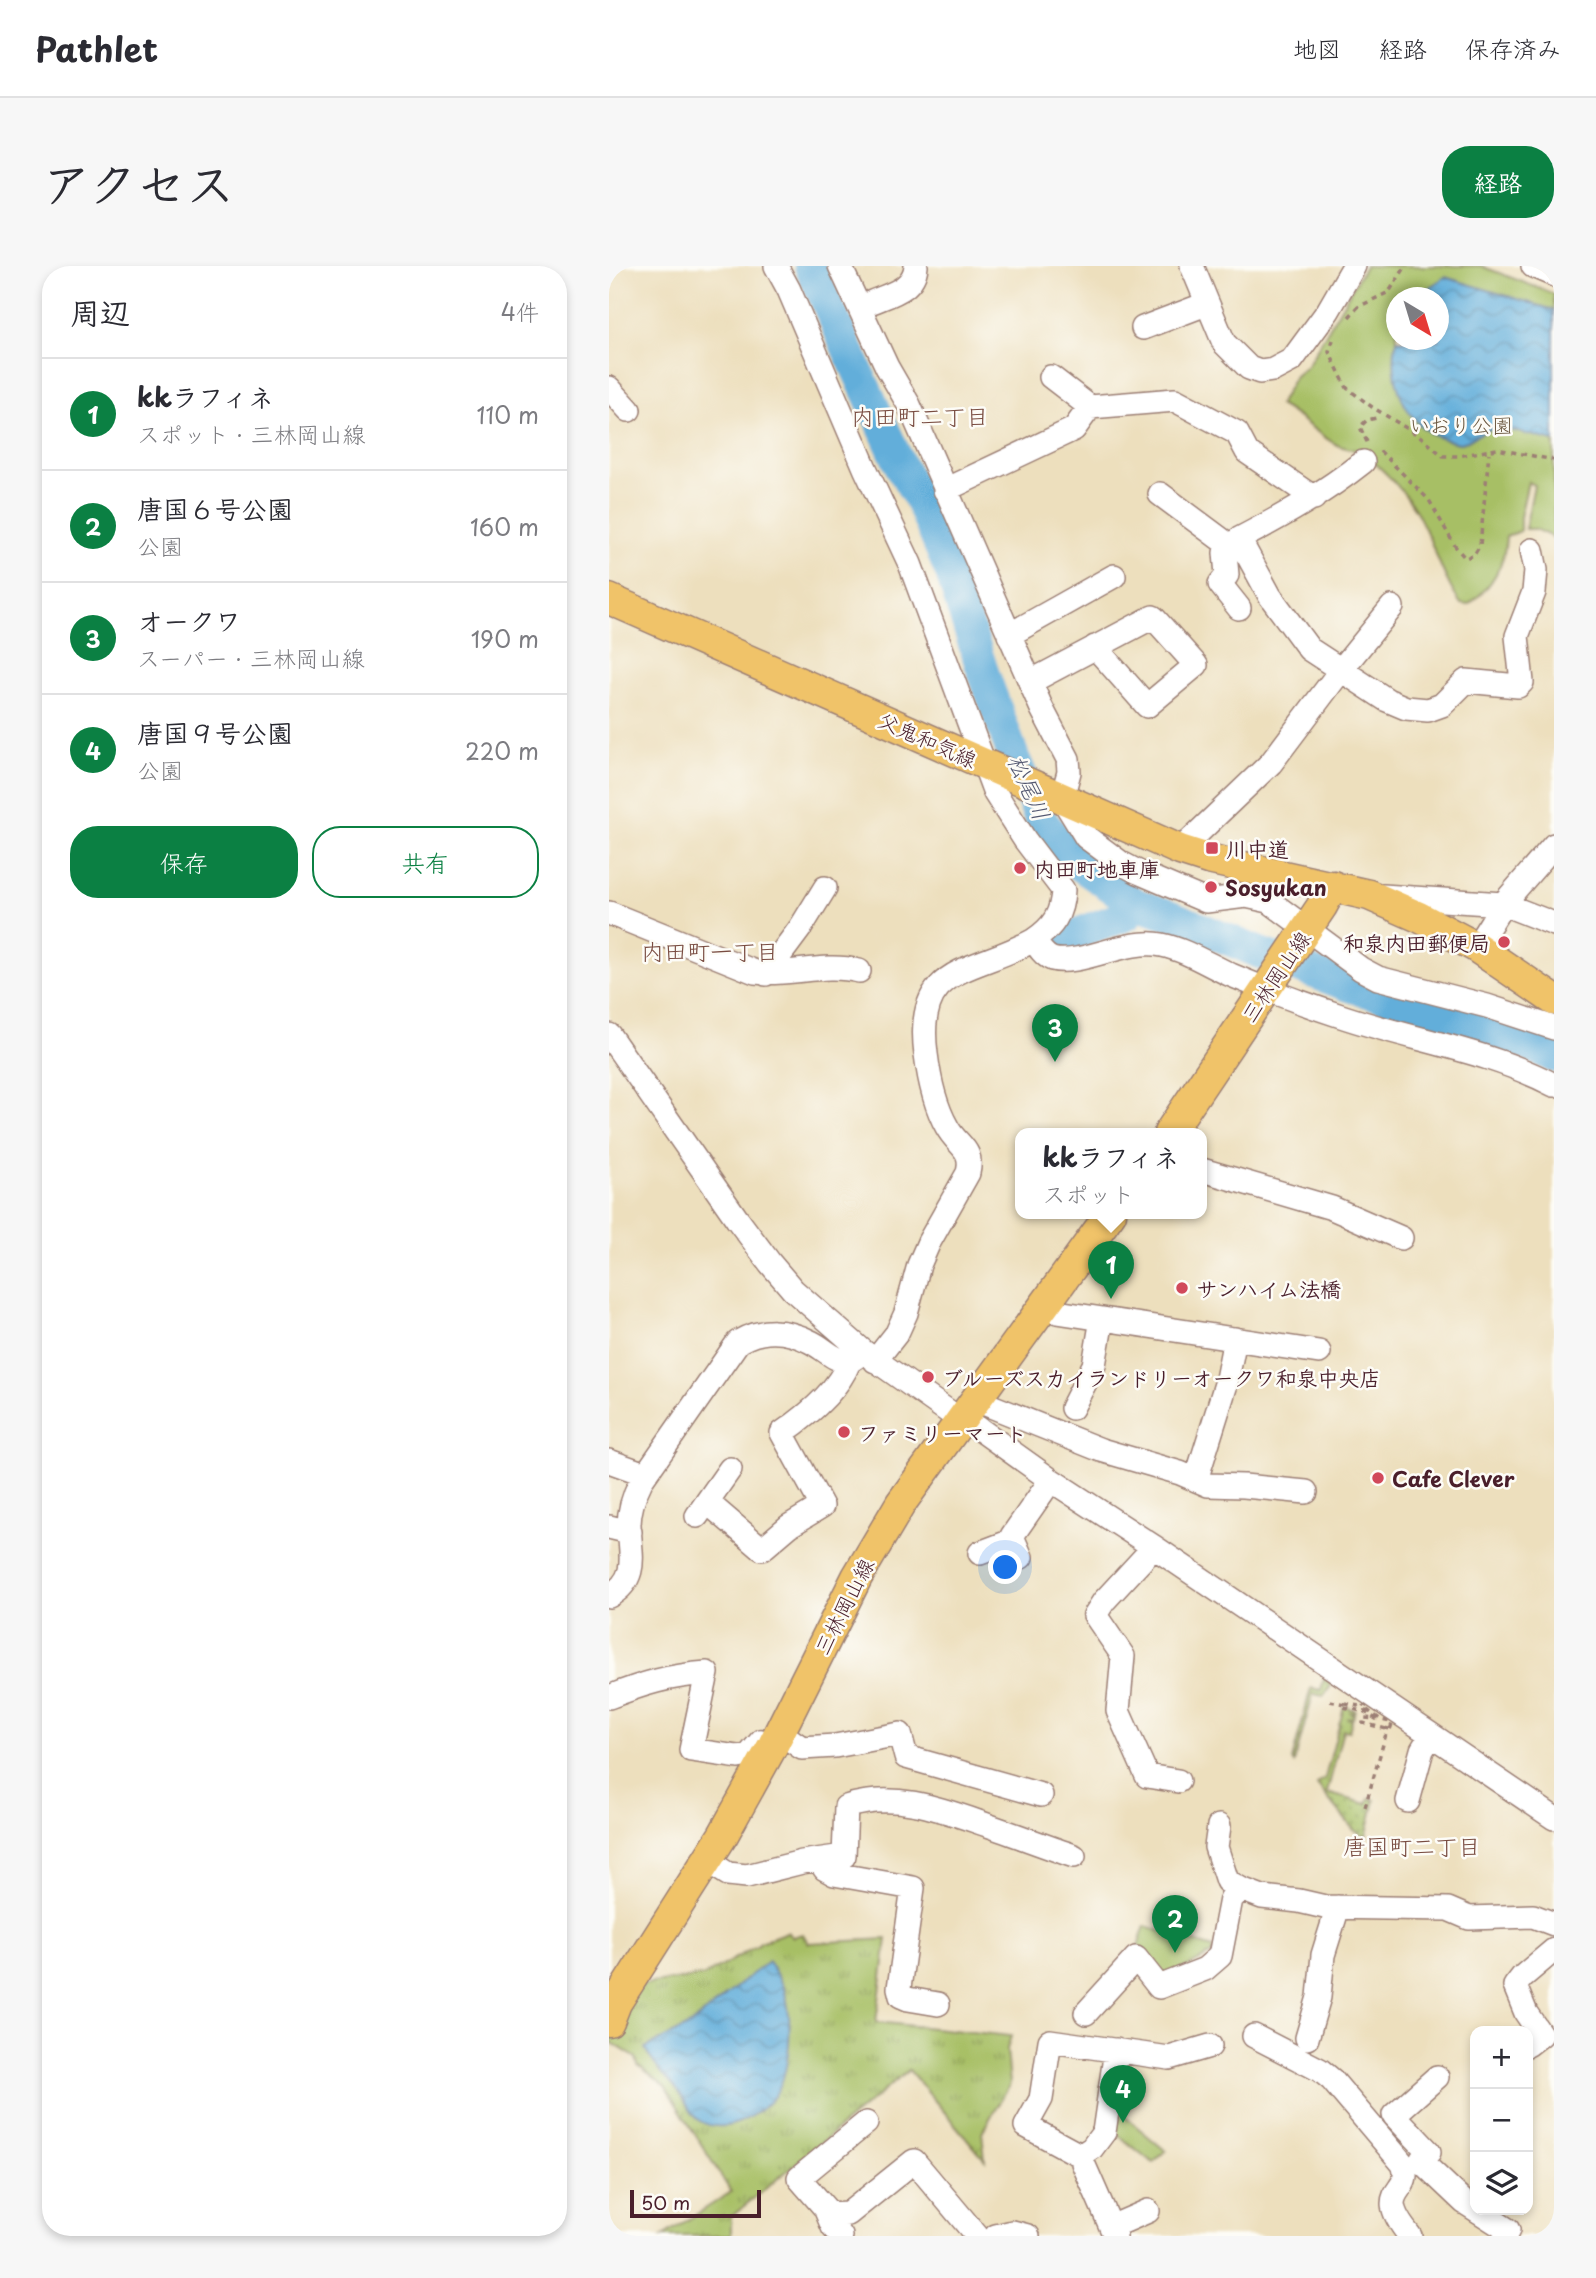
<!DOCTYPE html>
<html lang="ja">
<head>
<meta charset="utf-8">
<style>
  :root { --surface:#fff; --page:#f7f7f7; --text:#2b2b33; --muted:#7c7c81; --line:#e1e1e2; --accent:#0b8043 }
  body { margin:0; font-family:"Playpen Sans","Klee One",sans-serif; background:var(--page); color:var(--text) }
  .controls { position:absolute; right:21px; bottom:21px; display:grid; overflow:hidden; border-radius:14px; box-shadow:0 4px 10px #0003 }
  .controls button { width:63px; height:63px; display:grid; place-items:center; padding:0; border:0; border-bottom:2px solid var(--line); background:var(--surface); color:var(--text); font:35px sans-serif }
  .compass { position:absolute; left:777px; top:21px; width:63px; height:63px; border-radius:50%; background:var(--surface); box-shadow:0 4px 10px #0003; rotate:142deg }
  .scale { position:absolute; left:21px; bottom:18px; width:131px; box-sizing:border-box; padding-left:7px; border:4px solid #4a1f2b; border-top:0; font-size:19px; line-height:24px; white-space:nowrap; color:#4a1f2b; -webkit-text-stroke:5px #fdfcf7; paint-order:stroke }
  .you { position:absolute; left:397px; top:1302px; width:24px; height:24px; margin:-18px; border:5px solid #fff; border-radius:50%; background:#1a73e8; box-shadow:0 0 0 10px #1a73e833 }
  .badge { display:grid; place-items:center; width:46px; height:46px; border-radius:50%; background:var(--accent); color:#fff; font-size:23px; font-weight:700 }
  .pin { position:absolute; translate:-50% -58px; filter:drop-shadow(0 2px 4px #0008) }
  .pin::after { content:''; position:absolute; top:37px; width:24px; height:21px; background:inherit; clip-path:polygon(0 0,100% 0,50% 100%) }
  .popup { position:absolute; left:406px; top:862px; width:192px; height:91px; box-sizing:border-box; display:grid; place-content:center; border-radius:14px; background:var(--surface); filter:drop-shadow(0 2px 5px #0005); font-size:23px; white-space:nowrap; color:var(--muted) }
  .popup b { font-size:26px; color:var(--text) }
  .popup::after { content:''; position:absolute; left:50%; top:100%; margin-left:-14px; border:14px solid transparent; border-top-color:var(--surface) }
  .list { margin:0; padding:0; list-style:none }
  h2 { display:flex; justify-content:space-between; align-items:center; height:91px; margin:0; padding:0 28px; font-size:30px }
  h2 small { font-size:23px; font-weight:400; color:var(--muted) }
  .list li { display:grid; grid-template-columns:46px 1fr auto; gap:21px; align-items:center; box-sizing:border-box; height:112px; padding:0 28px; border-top:2px solid var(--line) }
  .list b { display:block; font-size:26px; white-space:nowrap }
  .list p { margin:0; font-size:23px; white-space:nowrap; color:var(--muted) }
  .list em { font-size:23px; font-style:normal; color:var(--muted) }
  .actions { display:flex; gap:14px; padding:21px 28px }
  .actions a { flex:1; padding:16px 0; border:2px solid var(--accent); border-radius:28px; text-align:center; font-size:24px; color:var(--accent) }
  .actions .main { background:var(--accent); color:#fff }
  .icon { flex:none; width:38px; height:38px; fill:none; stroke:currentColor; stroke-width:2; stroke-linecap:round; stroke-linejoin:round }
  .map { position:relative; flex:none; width:945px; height:1970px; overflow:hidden; border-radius:28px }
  header { display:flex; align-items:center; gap:42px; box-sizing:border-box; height:98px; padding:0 35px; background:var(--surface); border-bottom:2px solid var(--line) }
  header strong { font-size:33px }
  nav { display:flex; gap:38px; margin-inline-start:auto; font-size:24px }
  .intro { display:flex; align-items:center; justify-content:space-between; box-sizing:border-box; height:168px; padding:0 42px }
  h1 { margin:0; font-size:49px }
  .button { padding:18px 32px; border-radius:28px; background:var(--accent); color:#fff; font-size:24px; font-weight:700 }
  main { display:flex; gap:42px; padding:0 42px }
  aside { flex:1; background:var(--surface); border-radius:28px; box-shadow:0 4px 10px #0003 }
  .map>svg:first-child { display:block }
  .grass { fill:url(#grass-tufts); stroke:#786f48; stroke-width:2 }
  .park { fill:#a7bf65; stroke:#786f48; stroke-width:2; fill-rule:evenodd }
  .garden { fill:url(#garden-dots); stroke:#786f48; stroke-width:2 }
  .water { fill:url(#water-waves); stroke:#566682; stroke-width:2 }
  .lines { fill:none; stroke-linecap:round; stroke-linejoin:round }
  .river { stroke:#62aeda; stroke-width:32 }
  .minor-casing { stroke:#9c7f74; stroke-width:26 }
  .major-casing { stroke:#9c7f74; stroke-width:33 }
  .path { stroke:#9c7f74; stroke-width:3.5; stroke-dasharray:5 5; stroke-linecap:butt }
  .minor { stroke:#fff; stroke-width:23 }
  .major { stroke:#f0c369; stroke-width:30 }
  .poi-dot { fill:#d1495b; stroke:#fdfcf7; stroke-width:2.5 }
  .labels { text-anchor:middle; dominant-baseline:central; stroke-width:5; stroke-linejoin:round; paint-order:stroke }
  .park-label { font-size:21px; fill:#6b573f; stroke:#fdfcf7 }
  .street-label { font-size:21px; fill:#4a1f2b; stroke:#fdfcf7 }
  .poi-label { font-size:21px; font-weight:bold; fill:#4a1f2b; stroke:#fdfcf7; text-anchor:start }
  .neighbourhood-label { font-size:23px; fill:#794c41; stroke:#fdfcf7 }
  .water-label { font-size:23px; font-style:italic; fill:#545871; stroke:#fdfcf7 }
</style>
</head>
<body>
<header>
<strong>Pathlet</strong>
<nav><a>地図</a><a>経路</a><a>保存済み</a></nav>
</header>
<div class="intro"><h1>アクセス</h1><a class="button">経路</a></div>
<main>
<aside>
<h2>周辺<small>4件</small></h2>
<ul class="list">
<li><span class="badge">1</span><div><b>kkラフィネ</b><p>スポット · 三林岡山線</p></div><em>110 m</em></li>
<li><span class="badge">2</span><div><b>唐国６号公園</b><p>公園</p></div><em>160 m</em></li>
<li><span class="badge">3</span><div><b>オークワ</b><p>スーパー · 三林岡山線</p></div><em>190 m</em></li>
<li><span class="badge">4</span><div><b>唐国９号公園</b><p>公園</p></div><em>220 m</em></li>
</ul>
<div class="actions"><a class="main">保存</a><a>共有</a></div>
</aside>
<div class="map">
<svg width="945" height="1970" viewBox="0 0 945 1970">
  <defs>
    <pattern id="grass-tufts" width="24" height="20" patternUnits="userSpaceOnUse" patternTransform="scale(1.75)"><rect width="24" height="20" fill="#a7bf65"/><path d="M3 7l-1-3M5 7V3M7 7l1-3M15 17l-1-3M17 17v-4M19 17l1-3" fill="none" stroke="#8a9b53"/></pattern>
    <pattern id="garden-dots" width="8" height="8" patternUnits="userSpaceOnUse" patternTransform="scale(1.75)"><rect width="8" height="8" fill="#a7bf65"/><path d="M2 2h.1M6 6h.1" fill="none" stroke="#8a9b53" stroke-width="1.8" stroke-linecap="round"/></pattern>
    <pattern id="water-waves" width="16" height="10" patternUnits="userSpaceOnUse" patternTransform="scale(1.75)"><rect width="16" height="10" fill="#62aeda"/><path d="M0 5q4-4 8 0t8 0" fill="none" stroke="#538db1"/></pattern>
  </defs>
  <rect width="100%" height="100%" fill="#fdfcf7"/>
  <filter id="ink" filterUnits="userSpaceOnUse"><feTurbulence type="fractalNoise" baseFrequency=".0143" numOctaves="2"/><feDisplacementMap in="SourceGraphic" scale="14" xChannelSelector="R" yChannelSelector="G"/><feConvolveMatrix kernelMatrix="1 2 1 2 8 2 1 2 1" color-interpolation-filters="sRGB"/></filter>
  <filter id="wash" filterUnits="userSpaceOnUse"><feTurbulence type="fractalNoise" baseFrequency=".00686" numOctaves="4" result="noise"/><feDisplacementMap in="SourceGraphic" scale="28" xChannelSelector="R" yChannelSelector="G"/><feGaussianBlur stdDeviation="1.57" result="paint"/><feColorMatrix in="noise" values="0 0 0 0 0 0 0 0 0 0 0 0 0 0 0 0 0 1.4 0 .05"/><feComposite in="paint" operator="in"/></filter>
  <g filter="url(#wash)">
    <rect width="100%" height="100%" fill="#eddfbd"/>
    <!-- grass -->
    <path class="grass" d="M178,1666L183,1671L194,1668L199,1677L278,1673L267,1756L402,1770L398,1783L401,1818L373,1866L376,1894L300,1804L122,1951V1970H54L122,1926L56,1820L29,1799L27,1792L2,1776L16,1744L30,1719L95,1710L149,1679L151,1676Z"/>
    <!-- park -->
    <path class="park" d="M756,0H872L945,28V272L926,263H916L925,219L919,216L911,251V265L897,271C896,299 882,322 859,339L852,338C831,309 824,272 805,242C794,224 767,194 748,185C742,182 734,182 728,179C708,168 691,150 670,139L686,110L698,100ZM788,32H830V74H788Z
      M536,1660L604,1682L603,1688L552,1714L527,1686Z
      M508,1831L526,1833L515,1850L557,1885L544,1897L503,1864Z"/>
    <!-- garden -->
    <path class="garden" d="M715,1412L723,1418L715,1430L704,1428L685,1497L683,1494L702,1422L712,1424Z
      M735,1441L746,1444L745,1447L740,1446L745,1449L744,1452L738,1451L743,1454L740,1465L734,1464L718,1527L758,1538L760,1532L766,1534L757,1571L745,1564L708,1519L716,1512Z"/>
    <!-- water -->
    <path class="water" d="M836,11L945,44V175C927,171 905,163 886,163C874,162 863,176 851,177C846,177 839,174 835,173C796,162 778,110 788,74H830V32L811,31L818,23Z
      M159,1695C164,1703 171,1713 175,1723C184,1751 183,1809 163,1833C155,1842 143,1850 133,1855C121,1861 103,1863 91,1855C81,1848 76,1834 69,1825C57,1810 44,1800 36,1782L81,1759Z"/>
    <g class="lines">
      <!-- river -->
      <path class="river" d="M201,0L292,201L313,238L342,307L374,406L405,492L432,554L469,598L527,638L565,651L651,687L740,720L855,756L922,780L945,791
        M455,673L518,649L527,638"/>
    </g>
  </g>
  <g filter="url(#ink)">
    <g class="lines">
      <defs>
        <path id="minor" d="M167,0L180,24L256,202L301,298L386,527L416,574L454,624C453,648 444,661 425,674
          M231,0L278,101L300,139L433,443L459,493L460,506L453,532L477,571L512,597L529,606L597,635L637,630L660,635L752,703L769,712L878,740L945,762
          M583,0L615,77L640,102L651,106L664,104L683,94L719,45L745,0
          M924,0L945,9
          M263,36C282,28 305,23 307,0
          M534,62L597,38
          M442,111L481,141L566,134L628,167L638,186L705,232
          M0,122L20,144
          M754,196C715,227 674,250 630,273L661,330L700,383L778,434L797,442L819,444L833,439L857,415L909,420L913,416L908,370L925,326L927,304L923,284
          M336,224L465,163L481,141
          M551,228L625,283
          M630,342L611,318L618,309L616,287L633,279
          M400,369L505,310
          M421,416L544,351L587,399L538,440L486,381
          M571,584L662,497L732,404L783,341
          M774,630L894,638L945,658
          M0,647L146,706C182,710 215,696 250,705
          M867,681L894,638L945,579
          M157,708L192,661L216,622
          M0,769L128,953L161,997L184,1024L255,1086L340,1146L369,1162L442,1214L545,1281L945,1552
          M593,904L723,942L792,972
          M437,1038L448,1046L710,1086
          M266,1095L288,1067L297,1047L310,999L320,976L359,907C365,882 348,880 338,861C326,840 320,812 317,788C305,697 364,708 425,674C430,682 435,690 443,693C470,701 519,671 553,679C577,684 600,699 622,709C658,724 695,738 732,750C803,774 878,784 945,819
          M367,1134L492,1184L571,1207L599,1219L635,1220L697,1226
          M463,1142L485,1099L493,1053
          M0,1195L36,1208
          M587,1214L617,1118L626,1073
          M98,1236L153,1283L180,1260L213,1240L173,1167C198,1150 229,1124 240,1096
          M88,1250L121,1203
          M0,1261L21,1266
          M545,1281L495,1335L486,1349L514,1390L509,1445L538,1510L569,1515
          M371,1287L405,1274
          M412,1291L403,1270L442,1214
          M0,1330C31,1312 21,1288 20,1259C20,1244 25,1229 32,1215L129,1076C152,1062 178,1063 202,1076C216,1083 224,1094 240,1096L255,1086
          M0,1431C36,1417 59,1410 98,1407L82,1484L129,1491L140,1489L152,1475L164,1479
          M170,1466L193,1482L226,1480L291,1468L297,1491L432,1529
          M799,1535L813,1484L822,1469
          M97,1594L119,1608L138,1610L193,1596L235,1590L237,1541C285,1525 332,1543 378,1559C407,1569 436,1580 465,1590
          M210,1594L216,1603L225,1608L304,1622L290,1722L292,1730L299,1733L329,1738
          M632,1623L653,1631L690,1635L716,1641L839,1643L860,1652L924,1650L945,1658
          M477,1747L527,1692L550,1721L596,1703L611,1690L622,1633L632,1623L618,1615L607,1581L610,1560
          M645,1770L711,1804L723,1814L794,1898C806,1929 761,1921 801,1970
          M698,1772L710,1731L714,1689L729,1641
          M919,1779L932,1769L917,1747L906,1720L913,1711L945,1684
          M828,1811L785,1849L820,1886L813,1893L817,1900L855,1936L899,1964L896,1970
          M474,1888L483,1882L495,1866L507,1784
          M219,1949L239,1948L305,1895L368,1970
          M502,1961L539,1945
          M232,1970L224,1961L216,1942L190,1912L257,1857
          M387,1970L404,1966L419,1970
          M506,1970L474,1897V1888L465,1886L417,1860L432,1833L441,1775L560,1792L601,1780"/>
        <path id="major" d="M0,333L571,584L599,593L760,629L810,651L867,681L945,734
          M560,867L713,640L724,620
          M0,1755L7,1737L114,1569L164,1479L248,1311L292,1237L502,947"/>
      </defs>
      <!-- minor casing -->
      <use href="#minor" class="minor-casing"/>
      <!-- major casing -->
      <use href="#major" class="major-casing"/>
      <!-- path -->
      <path class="path" d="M740,51L749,41L780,26L797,0
        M724,74L720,86L738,122L763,141L812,171L834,190H849L888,183L945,194
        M758,176L751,161L758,154L768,152
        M771,185L820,234L846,280L856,292L865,289L871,279L880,187
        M721,1435L736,1438
        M736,1437L749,1440L752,1437L760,1441L758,1444L772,1454L787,1457L786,1460L783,1458L781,1464L754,1457L755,1452L767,1453L756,1446L735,1441Z
        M756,1541L779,1461"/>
      <!-- minor -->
      <use href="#minor" class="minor"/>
      <!-- major -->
      <use href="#major" class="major"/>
    </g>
  </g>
  <!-- markers -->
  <g class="poi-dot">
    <rect x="596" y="575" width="14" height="14" rx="3.5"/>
    <circle cx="411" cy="602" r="7"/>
    <circle cx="602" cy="621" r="7"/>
    <circle cx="895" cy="676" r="7"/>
    <circle cx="573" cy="1022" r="7"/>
    <circle cx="319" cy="1111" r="7"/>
    <circle cx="235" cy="1166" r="7"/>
    <circle cx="769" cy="1212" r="7"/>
  </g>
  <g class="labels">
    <!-- park labels -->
    <g class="park-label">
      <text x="852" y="158">いおり公園</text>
    </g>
    <!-- street labels -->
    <g class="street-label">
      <text transform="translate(319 473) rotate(24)">父鬼和気線</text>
      <text transform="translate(666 710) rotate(-56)">三林岡山線</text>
      <text transform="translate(234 1340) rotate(-63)">三林岡山線</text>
    </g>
    <!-- poi labels -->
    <g class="poi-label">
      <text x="617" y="582">川中道</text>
      <text x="425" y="602">内田町地車庫</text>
      <text x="616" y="621">Sosyukan</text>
      <text x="881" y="676" text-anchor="end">和泉内田郵便局</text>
      <text x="587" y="1022">サンハイム法橋</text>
      <text x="333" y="1111">ブルーズスカイランドリーオークワ和泉中央店</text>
      <text x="249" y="1166">ファミリーマート</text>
      <text x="783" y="1212">Cafe Clever</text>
    </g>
    <!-- neighbourhood labels -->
    <g class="neighbourhood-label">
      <text x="311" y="149">内田町二丁目</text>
      <text x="101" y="684">内田町一丁目</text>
      <text x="803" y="1579">唐国町二丁目</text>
    </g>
    <!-- water labels -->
    <g class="water-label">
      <text transform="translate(421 521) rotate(66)">松尾川</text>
    </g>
  </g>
</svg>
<div class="controls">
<button>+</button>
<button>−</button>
<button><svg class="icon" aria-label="layers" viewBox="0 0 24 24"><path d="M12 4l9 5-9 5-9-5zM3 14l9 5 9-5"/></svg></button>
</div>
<svg class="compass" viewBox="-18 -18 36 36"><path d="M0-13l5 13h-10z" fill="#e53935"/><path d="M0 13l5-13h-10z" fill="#7c7c81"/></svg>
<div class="scale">50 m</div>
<div class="you"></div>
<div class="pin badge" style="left:502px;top:1033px">1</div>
<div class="popup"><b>kkラフィネ</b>スポット</div>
<div class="pin badge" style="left:566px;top:1687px">2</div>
<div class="pin badge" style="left:446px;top:796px">3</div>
<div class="pin badge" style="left:514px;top:1857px">4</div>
</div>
</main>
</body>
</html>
